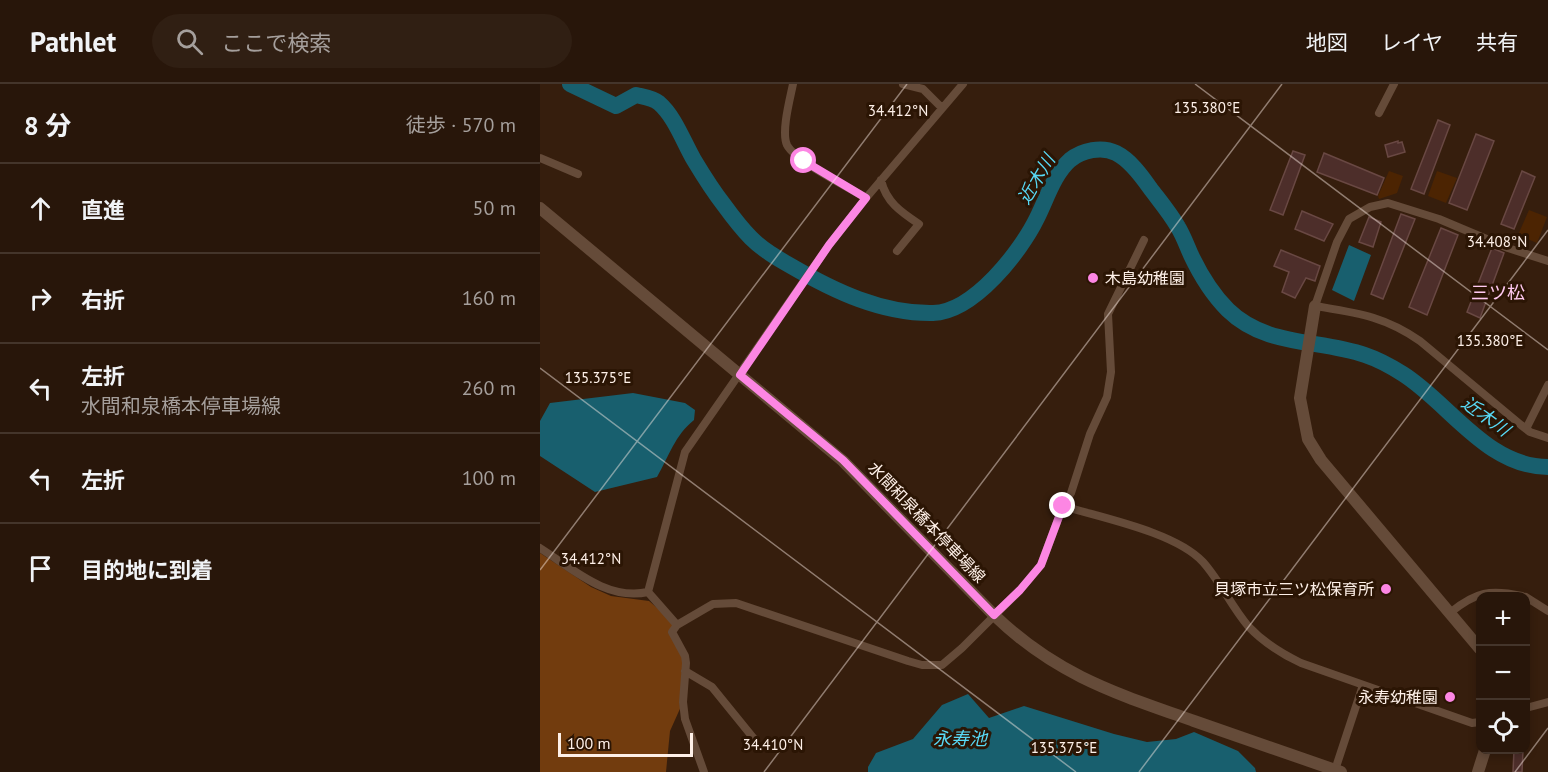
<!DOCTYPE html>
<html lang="ja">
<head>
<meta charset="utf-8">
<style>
  :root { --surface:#28160a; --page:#301f13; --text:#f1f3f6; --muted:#a59f9c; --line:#44352b }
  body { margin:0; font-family:"PT Sans","Noto Sans JP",sans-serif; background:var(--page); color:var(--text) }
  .controls { position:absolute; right:18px; bottom:18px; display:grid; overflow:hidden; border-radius:12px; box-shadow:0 3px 9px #0003 }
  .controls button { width:54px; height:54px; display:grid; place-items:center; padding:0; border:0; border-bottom:2px solid var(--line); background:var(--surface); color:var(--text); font:30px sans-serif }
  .scale { position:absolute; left:18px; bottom:15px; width:135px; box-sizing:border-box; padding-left:6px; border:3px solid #fef0e8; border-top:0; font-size:16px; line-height:21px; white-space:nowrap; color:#fef0e8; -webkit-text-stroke:4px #2b1504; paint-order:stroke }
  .stop { position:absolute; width:18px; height:18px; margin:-14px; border:4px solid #fc86e3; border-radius:50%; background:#fff }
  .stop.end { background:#fc86e3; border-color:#fff; box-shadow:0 2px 6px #0008 }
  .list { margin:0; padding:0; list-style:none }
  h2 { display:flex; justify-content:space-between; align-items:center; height:78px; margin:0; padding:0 24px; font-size:26px }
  h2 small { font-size:20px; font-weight:400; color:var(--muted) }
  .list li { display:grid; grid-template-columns:39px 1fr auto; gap:18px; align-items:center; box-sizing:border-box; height:90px; padding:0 24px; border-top:2px solid var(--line) }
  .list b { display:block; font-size:22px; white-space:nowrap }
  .list p { margin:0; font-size:20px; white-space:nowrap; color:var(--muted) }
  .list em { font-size:20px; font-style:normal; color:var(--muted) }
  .icon { flex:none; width:33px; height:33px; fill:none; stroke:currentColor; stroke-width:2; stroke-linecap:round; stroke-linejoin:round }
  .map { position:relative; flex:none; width:1008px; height:688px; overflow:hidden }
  header { display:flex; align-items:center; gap:36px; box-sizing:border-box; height:84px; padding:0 30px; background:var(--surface); border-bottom:2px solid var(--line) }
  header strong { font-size:28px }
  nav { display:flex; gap:33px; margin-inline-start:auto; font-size:21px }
  .search { width:420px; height:54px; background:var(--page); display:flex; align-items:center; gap:15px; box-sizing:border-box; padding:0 21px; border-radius:33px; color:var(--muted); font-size:22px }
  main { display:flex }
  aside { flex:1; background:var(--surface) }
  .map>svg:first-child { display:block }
  .green { fill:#4c2402 }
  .forest { fill:#723c0e }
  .water { fill:#185f6e }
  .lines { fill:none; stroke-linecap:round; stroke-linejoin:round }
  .river { stroke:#185f6e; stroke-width:16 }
  .building { fill:#4d2e2a; stroke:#694843; stroke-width:1.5 }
  .street { stroke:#654b39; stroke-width:8 }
  .secondary { stroke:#654b39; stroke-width:12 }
  .route { stroke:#fc86e3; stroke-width:8 }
  .ticks { fill:none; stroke:#fef0e8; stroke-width:1.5; stroke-opacity:0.45 }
  .poi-dot { fill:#fc86e3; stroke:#2b1504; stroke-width:2 }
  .labels { text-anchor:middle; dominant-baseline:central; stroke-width:6; stroke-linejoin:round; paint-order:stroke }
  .poi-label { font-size:16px; fill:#fef0e8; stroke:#2b1504; text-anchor:end }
  .street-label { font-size:16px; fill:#fef0e8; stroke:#2b1504 }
  .water-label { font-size:18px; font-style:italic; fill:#58d9f5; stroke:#2b1504 }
  .neighbourhood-label { font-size:18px; fill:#ffc9f1; stroke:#2b1504 }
  .ticks-label { font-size:15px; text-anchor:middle; fill:#fef0e8; stroke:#2b1504; stroke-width:6; stroke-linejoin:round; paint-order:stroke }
</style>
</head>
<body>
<header>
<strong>Pathlet</strong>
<div class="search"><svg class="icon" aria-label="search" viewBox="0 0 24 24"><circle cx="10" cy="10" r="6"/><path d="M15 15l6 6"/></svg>ここで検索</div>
<nav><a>地図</a><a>レイヤ</a><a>共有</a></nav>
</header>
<main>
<aside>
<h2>8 分<small>徒歩 · 570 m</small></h2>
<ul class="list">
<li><svg class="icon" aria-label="ahead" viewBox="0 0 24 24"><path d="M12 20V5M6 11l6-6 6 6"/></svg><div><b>直進</b></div><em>50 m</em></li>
<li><svg class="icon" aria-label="right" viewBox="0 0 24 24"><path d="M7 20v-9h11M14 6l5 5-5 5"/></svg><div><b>右折</b></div><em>160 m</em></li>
<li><svg class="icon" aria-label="left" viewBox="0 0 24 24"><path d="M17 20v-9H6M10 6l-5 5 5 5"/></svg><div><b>左折</b><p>水間和泉橋本停車場線</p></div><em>260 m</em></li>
<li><svg class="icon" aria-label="left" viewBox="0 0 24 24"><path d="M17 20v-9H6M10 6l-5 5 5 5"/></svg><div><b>左折</b></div><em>100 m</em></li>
<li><svg class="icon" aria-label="arrive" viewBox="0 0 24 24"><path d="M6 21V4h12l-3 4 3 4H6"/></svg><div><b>目的地に到着</b></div></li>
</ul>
</aside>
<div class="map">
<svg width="1008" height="688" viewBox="0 0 1008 688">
  <rect width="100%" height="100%" fill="#361e0d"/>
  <!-- green -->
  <path class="green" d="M849,87L863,92L857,109L839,115L838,112Z
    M897,87L917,94L906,119L888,112Z
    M989,126L1007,133L997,159L978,151Z"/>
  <!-- forest -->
  <path class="forest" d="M0,469L51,503L71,512L109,517L137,541L132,548L146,579L143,618L130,647L126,688H0Z"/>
  <!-- water -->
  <path class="water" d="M809,161L831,171L814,217L792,206Z
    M93,309L145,319L155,326L154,336C135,351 129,372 117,393L55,408L0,372V337L10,319Z
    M428,610L449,634L484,622L574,650L607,658L636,655L654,648L698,667L715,684L716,688H328V683L336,669L373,655L402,621Z"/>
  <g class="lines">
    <!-- river -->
    <path class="river" d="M30,0L76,22L96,11C104,13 113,14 119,19C135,33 143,57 154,76C163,91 173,107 184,121C192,132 201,144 211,154C223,166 237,174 251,182C294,207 342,230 393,229C434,228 481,167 497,134C507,114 514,90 530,76C542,66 562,62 576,69C590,76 601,91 610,104C619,116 630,129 638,143C643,151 647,162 651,171C660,190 673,211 688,226C726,263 778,255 825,271C837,275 852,283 863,290C909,319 947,383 1008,383"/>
  </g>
  <!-- building -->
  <path class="building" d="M898,36L910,41L884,110L871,105Z
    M936,50L954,57L927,126L909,119Z
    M858,57V59L862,58L865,68L848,73L845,61Z
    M753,67L765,71L743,131L730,126Z
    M784,69L844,94L837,111L777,88Z
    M982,87L995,93L974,145L961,140Z
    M762,127L793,140L784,157L755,145Z
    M861,130L875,135L843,215L831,210Z
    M829,133L841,138L833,163L819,158Z
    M901,144L918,151L887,231L869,223Z
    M952,164L964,169L940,234L927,228Z
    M741,166L780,182L775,197L766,194L755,214L742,208L749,188L734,182Z
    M974,666H983L982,688H973Z"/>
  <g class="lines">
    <!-- street -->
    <path class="street" d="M253,0C250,15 241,48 247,61C255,77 310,104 326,114
      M363,0L383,5L402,24
      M839,29L854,0
      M0,74L38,90
      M341,96C346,118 361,128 379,140L357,167
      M1008,177L968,164L899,135L848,119L830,123L809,135L797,158L775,222C817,229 844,232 880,257L981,341L990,348L1008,354
      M986,345L1008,301
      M523,422C562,434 635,448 663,478C680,497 691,522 708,542C723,558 742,570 761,579L932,639L940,638
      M0,464C33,485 67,517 108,508
      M108,508L145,368L289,161L326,114L423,0
      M108,508L137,541
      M986,513L1008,527
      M911,528C936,508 950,505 982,512
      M145,587L172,603L215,656
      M986,624L1008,618
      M795,686L823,601
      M164,688L145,635L143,618L146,579L145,572L132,548L137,541L173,520L196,519L368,577L382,581H402L422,564L480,506L501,481L523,422L531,409L550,350L567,313L571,288L568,230L604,156"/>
    <!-- secondary -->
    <path class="secondary" d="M0,124L303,377L454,531C516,591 575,609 654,637C703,654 752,671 801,688
      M775,222L760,314L768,355L781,376L940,565
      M938,688L945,666"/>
  </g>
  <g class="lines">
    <!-- route -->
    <path class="route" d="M264,77L326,114L289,161L200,291L303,376L454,531L480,506L501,481L523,422"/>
  </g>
  <!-- ticks -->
  <path class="ticks" d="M655,0L1008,266M0,284L536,688M0,486L367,0M224,688L742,0M599,688L1008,146M975,688L1008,644"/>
  <!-- markers -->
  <g class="poi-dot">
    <circle cx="553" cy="194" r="6"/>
    <circle cx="846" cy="505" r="6"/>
    <circle cx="910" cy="613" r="6"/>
  </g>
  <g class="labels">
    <!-- poi labels -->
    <g class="poi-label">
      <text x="565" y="194" text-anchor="start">木島幼稚園</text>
      <text x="834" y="505">貝塚市立三ツ松保育所</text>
      <text x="898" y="613">永寿幼稚園</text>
    </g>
    <!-- street labels -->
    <g class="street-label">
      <text transform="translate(387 438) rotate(46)">水間和泉橋本停車場線</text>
    </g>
    <!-- water labels -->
    <g class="water-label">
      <text transform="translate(496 95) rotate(-59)">近木川</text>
      <text transform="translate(946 332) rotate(36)">近木川</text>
      <text x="420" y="654">永寿池</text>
    </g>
    <!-- neighbourhood labels -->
    <g class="neighbourhood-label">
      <text x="958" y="208">三ツ松</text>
    </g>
  </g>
  <g class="ticks-label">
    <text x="667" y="29">135.380°E</text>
    <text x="358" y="32">34.412°N</text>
    <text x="957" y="163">34.408°N</text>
    <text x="950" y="262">135.380°E</text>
    <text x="58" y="299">135.375°E</text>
    <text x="51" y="480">34.412°N</text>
    <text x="233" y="666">34.410°N</text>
    <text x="524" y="669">135.375°E</text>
  </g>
</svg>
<div class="controls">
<button>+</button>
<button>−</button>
<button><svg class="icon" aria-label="locate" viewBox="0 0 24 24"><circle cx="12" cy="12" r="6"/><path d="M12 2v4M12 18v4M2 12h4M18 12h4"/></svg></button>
</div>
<div class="scale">100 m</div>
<div class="stop" style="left:264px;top:77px"></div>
<div class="stop end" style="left:523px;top:422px"></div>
</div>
</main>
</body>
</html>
